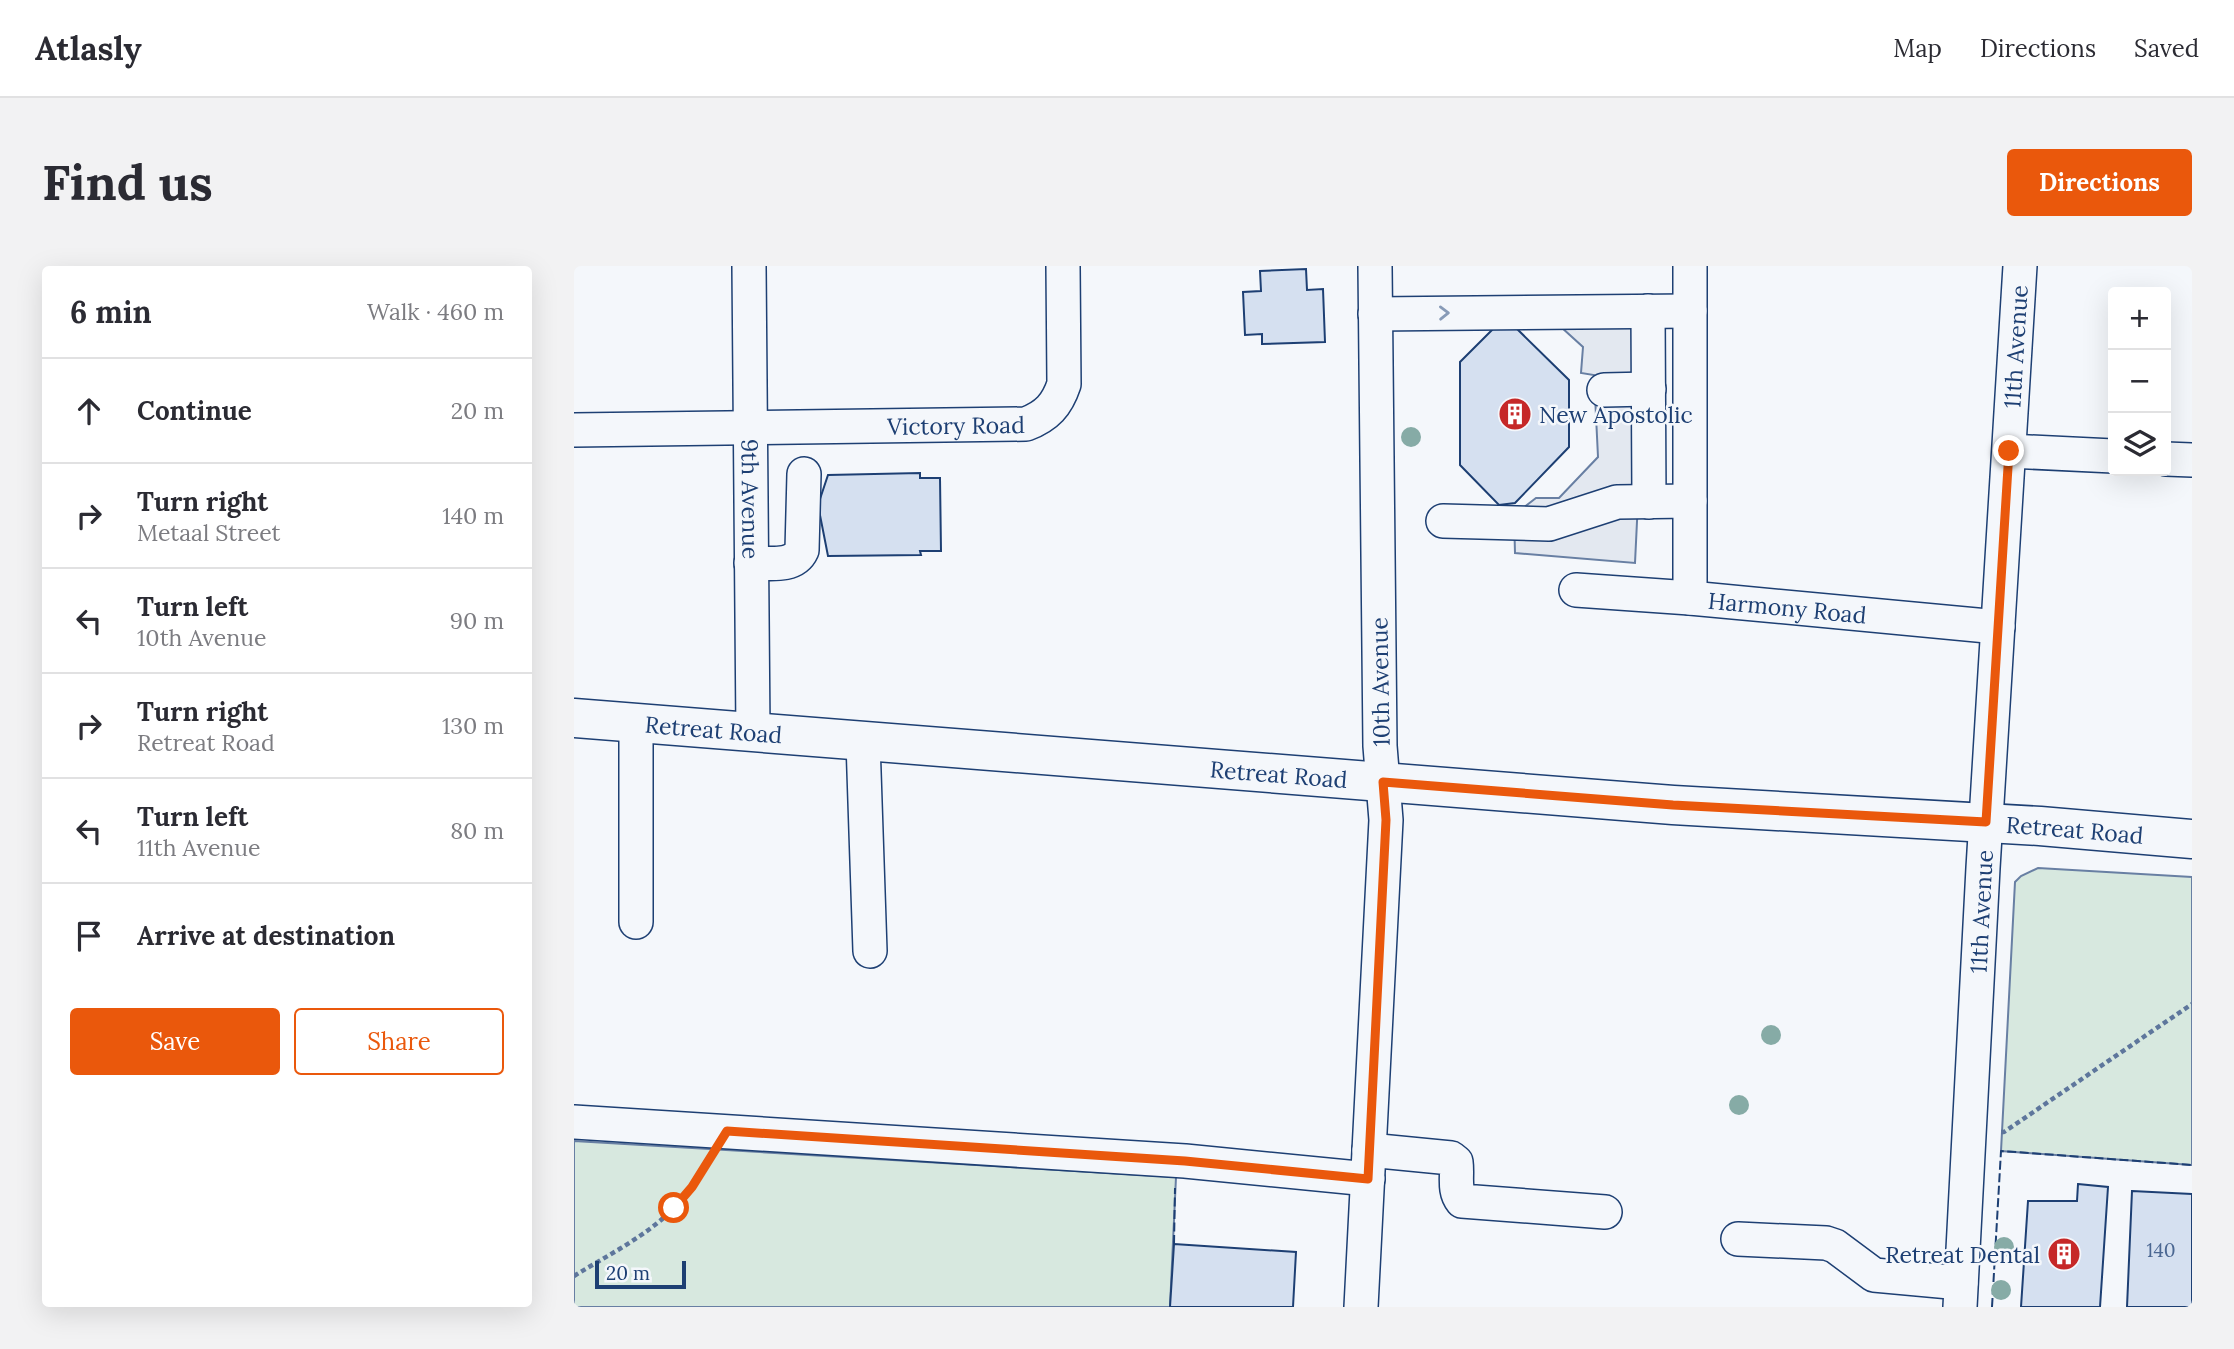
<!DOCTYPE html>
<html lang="en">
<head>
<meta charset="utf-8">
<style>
  :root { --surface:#fff; --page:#f2f2f3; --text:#2b2b33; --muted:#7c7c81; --line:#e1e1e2; --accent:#ea580c }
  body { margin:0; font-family:Lora,serif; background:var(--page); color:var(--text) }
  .controls { position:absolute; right:21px; top:21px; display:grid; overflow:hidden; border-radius:7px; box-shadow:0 7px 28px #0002 }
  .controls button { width:63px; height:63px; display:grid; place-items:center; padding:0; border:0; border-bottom:2px solid var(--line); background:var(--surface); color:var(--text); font:35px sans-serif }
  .scale { position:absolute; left:21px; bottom:18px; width:91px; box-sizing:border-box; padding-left:7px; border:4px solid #1d3f73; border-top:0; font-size:19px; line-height:24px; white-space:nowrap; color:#1d3f73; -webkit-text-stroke:5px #f4f7fb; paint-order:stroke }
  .stop { position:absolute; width:21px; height:21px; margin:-16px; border:5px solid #ea580c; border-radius:50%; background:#fff }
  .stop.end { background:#ea580c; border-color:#fff; box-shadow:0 2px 7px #0008 }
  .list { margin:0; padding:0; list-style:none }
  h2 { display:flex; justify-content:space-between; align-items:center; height:91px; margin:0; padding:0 28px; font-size:30px }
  h2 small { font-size:23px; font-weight:400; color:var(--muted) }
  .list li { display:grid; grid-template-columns:46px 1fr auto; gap:21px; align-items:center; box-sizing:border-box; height:105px; padding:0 28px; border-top:2px solid var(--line) }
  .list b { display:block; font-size:26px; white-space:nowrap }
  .list p { margin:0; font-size:23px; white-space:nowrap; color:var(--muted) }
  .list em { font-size:23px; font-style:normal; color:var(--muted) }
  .actions { display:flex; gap:14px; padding:21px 28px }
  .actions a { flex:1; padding:16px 0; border:2px solid var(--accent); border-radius:7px; text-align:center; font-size:24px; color:var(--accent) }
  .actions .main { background:var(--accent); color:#fff }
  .icon { flex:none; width:38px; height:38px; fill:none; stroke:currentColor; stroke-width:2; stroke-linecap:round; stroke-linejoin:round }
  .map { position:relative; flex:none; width:1618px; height:1041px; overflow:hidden; border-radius:7px }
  header { display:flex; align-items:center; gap:42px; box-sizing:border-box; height:98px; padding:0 35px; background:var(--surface); border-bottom:2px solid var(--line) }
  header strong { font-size:33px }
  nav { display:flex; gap:38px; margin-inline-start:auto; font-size:24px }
  .intro { display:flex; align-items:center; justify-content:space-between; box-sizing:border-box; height:168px; padding:0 42px }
  h1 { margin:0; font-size:49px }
  .button { padding:18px 32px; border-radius:7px; background:var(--accent); color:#fff; font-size:24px; font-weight:700 }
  main { display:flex; gap:42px; padding:0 42px }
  aside { flex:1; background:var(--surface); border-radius:7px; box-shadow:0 7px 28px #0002 }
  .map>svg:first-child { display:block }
  .green { fill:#d7e8df; stroke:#687fa3; stroke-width:2 }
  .parking { fill:#e3e8f0; stroke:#687fa3; stroke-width:2 }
  .building { fill:#d5e0f0; stroke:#1d3f73; stroke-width:2 }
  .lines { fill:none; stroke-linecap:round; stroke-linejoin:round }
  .minor-casing { stroke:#1d3f73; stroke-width:36 }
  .major-casing { stroke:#1d3f73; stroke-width:41 }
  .path { stroke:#5e769c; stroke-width:4.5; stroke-dasharray:5 3.5; stroke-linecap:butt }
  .minor { stroke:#f4f7fb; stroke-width:33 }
  .major { stroke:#f4f7fb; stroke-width:38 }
  .fence { stroke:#1d3f73; stroke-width:2; stroke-dasharray:9 3.5; stroke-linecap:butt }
  .tree { fill:#86aba6 }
  .oneway { stroke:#889bb7 }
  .route { stroke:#ea580c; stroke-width:9 }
  .labels { text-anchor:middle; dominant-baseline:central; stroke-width:5; stroke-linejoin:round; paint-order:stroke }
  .number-label { font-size:19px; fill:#4b6792 }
  .street-label { font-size:23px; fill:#1d3f73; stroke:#f4f7fb }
  .poi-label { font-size:23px; fill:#1d3f73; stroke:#f4f7fb; text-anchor:start }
</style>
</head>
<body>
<header>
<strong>Atlasly</strong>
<nav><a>Map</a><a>Directions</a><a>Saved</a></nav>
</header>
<div class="intro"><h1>Find us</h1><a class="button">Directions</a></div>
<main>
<aside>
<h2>6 min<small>Walk · 460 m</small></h2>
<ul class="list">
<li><svg class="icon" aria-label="ahead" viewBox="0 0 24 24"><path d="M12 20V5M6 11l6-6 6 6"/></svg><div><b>Continue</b></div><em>20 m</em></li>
<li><svg class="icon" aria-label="right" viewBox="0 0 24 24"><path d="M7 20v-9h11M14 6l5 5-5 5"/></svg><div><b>Turn right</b><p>Metaal Street</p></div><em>140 m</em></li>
<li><svg class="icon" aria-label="left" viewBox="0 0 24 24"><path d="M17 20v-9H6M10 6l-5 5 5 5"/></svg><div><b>Turn left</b><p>10th Avenue</p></div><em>90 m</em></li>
<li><svg class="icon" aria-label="right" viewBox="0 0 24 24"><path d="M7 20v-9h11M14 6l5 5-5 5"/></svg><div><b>Turn right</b><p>Retreat Road</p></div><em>130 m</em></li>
<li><svg class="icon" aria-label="left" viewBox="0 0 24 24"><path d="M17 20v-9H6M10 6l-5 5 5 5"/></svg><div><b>Turn left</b><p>11th Avenue</p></div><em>80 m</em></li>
<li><svg class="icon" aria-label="arrive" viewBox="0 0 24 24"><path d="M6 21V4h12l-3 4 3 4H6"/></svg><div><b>Arrive at destination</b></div></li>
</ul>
<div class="actions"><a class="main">Save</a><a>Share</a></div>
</aside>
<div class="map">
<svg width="1618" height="1041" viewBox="0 0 1618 1041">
  <rect width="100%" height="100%" fill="#f4f7fb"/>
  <!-- green -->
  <path class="green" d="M1464,602L1618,611V899L1427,885L1441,616L1447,610Z
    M0,875L602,911L596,1041H0Z"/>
  <!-- parking -->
  <path class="parking" d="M987,61L1064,62L1065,214L1061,297L941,287L940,249L962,232H985L1024,191L1020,109L1007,107L1009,81Z"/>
  <!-- building -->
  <path class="building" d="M732,3L733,24L749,23L751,76L688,78V68L671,69L669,26L687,25L686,5Z
    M938,58L995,114V181L941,237L925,239L886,199V96L923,59Z
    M346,207V212H366L367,285H346L347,289L254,290L244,239L254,209Z
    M1504,918L1534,921L1526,1041H1447L1454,935H1503Z
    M1558,925L1618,928V1041H1553Z
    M600,978L722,986L719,1041H596Z"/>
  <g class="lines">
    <defs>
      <g id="minor">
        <path id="s1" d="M175,0L179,466"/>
        <path d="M1074,45L1075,236"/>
        <path d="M801,48L1116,45"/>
        <path d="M1030,124L1075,123"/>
        <path id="s2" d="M0,164L452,158C473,150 483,139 490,118L489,0"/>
        <path d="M1435,185L1539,190"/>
        <path d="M1592,193L1618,194"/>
        <path d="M869,255L975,258L1043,236L1116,235"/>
        <path d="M177,297C195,297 220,302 228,284L230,208"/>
        <path id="s3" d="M1002,324L1116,332L1424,361"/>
        <path d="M1116,332V0"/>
        <path d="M289,476L296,685"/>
        <path d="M62,656V457"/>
        <path d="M0,856L611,895L794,913"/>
        <path d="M795,884L877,892L882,896C884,910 879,924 888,935L1031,946"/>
        <path d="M1164,973L1252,977L1261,980L1300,1009L1387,1017"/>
        <path d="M787,1041L812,554L806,480L801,0"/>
        <path id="s4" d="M1386,1041L1409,602L1446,0"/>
      </g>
      <g id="major">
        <path id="s5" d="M0,452L1099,539L1466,560L1618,573"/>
      </g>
    </defs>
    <!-- minor casing -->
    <use href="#minor" class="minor-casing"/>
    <!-- major casing -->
    <use href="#major" class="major-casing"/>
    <!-- path -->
    <path class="path" d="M1427,866H1430L1618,738
      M0,1010C34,989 73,970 101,941C114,928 124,912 133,896"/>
    <!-- minor -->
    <use href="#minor" class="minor"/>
    <!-- major -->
    <use href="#major" class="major"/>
    <!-- fence -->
    <path class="fence" d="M600,978L601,922
      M1418,1041L1427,885L1618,899"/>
  </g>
  <!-- trees -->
  <g class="tree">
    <circle cx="837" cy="171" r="10"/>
    <circle cx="1197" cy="769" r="10"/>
    <circle cx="1165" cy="839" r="10"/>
    <circle cx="1430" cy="981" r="10"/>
    <circle cx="1427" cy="1024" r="10"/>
  </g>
  <!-- one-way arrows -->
  <defs><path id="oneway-chevron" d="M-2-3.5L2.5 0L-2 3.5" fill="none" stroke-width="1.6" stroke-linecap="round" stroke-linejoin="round" transform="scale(1.75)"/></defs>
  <use class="oneway" href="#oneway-chevron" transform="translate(870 47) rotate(-1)"/>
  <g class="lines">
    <!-- route -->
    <path class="route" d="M100,942L118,921L153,865L611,895L794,913L812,554L809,516L1099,539L1412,556L1435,185"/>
  </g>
  <!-- icons -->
  <defs>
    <symbol id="building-disc" viewBox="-11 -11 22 22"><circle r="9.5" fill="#c62828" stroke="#f4f7fb"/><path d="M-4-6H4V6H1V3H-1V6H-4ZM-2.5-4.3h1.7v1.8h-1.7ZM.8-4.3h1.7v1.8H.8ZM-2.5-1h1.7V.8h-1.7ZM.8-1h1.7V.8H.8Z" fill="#fff"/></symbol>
  </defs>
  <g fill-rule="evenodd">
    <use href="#building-disc" x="922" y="129" width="38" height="38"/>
    <use href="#building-disc" x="1471" y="969" width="38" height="38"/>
  </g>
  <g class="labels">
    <!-- number labels -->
    <g class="number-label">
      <text x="1587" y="984">140</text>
    </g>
    <!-- street labels -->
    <g class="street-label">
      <text stroke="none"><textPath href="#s4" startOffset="962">11th Avenue</textPath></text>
      <text stroke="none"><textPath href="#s2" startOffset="382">Victory Road</textPath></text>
      <text stroke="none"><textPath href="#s1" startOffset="233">9th Avenue</textPath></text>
      <text stroke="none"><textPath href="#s3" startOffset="212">Harmony Road</textPath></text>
      <text transform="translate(806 416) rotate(-91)">10th Avenue</text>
      <text stroke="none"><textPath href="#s5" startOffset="140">Retreat Road</textPath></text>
      <text stroke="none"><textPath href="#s5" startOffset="707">Retreat Road</textPath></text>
      <text stroke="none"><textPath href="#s5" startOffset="1505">Retreat Road</textPath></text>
      <text stroke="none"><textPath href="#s4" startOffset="396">11th Avenue</textPath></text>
    </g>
    <!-- poi labels -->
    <g class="poi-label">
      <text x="965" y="148">New Apostolic</text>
      <text x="1466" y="988" text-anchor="end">Retreat Dental</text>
    </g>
  </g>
</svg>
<div class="controls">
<button>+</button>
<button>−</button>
<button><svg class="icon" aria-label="layers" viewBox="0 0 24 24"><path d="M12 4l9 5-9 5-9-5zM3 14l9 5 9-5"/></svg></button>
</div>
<div class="scale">20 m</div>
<div class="stop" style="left:100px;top:942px"></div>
<div class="stop end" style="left:1435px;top:185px"></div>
</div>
</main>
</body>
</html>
